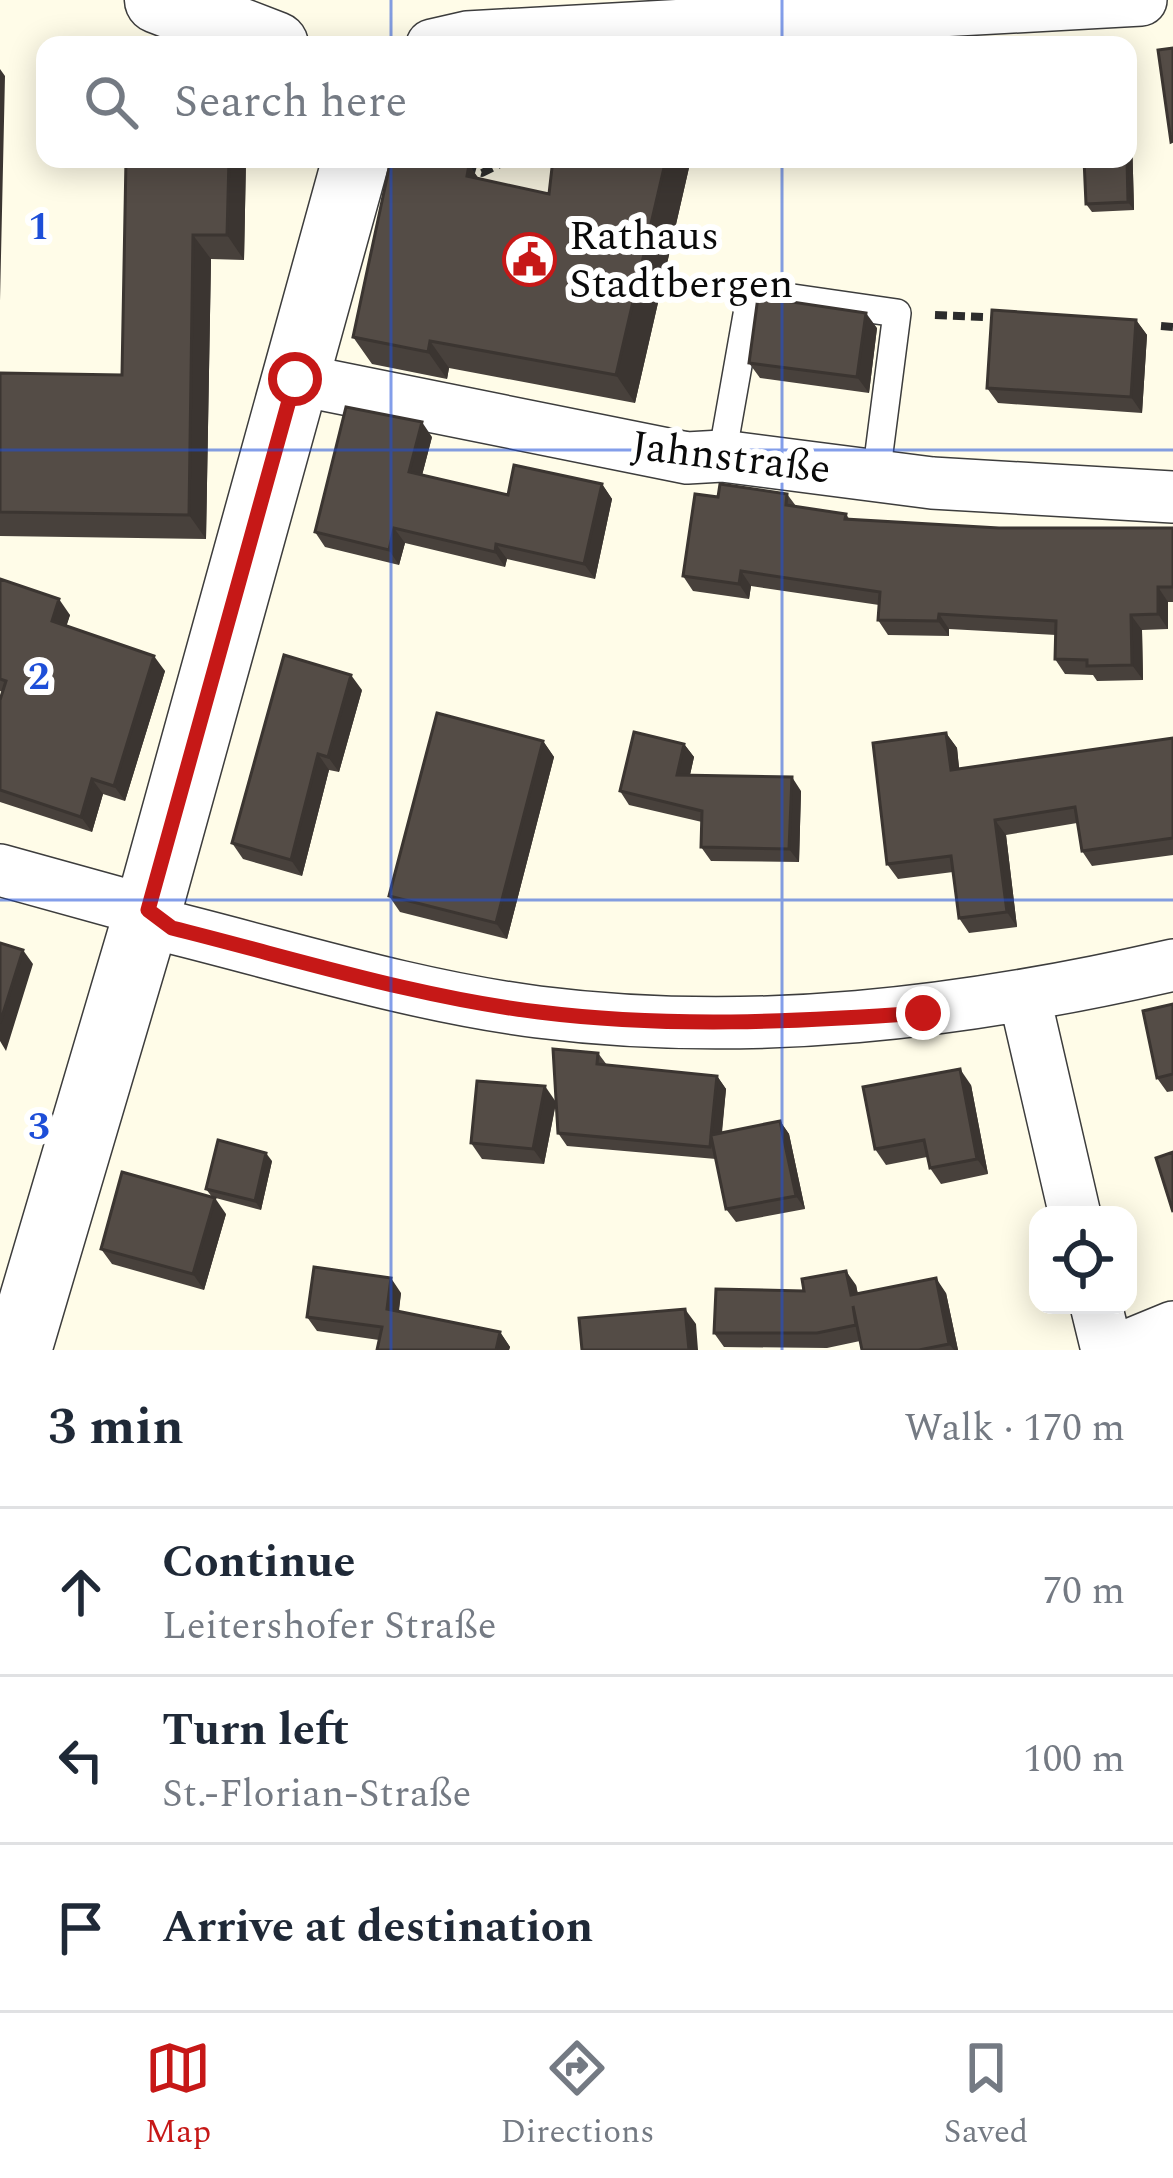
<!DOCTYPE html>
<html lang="en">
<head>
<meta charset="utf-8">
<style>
  :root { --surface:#fff; --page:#f6f6f7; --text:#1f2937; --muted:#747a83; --line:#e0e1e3; --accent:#c61817 }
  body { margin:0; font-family:Spectral,serif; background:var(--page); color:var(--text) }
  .controls { position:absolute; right:36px; bottom:36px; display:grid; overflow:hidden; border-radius:24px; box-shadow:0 6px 30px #0003 }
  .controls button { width:108px; height:108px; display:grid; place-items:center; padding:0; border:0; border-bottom:3px solid var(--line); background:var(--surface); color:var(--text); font:60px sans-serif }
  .stop { position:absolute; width:36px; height:36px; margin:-27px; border:9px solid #c61817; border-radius:50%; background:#fff }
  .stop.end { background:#c61817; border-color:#fff; box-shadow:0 3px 12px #0008 }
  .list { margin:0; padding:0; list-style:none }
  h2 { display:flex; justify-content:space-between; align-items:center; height:156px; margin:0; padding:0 48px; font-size:51px }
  h2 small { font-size:39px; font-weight:400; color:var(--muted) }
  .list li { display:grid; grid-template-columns:78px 1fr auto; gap:36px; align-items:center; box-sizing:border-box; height:168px; padding:0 48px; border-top:3px solid var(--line) }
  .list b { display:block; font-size:45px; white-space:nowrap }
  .list p { margin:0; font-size:39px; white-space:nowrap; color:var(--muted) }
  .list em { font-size:39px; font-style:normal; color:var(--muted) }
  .icon { flex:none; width:66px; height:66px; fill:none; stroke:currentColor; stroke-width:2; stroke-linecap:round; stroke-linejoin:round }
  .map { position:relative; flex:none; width:1173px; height:1350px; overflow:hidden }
  .search { position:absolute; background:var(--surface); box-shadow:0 6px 30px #0003; left:36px; right:36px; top:36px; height:132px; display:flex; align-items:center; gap:30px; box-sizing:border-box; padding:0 42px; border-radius:24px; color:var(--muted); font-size:45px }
  .sheet { height:660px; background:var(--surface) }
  nav { display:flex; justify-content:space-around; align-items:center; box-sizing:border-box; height:168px; border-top:3px solid var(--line); background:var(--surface); font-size:33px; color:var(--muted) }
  nav a { display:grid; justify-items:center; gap:6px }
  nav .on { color:var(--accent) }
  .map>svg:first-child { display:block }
  .plaza { fill:#eeead7 }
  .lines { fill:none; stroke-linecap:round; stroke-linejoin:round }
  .service-casing { stroke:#3d3d3d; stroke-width:30 }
  .minor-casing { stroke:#3d3d3d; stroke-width:54 }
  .tertiary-casing { stroke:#3d3d3d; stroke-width:69 }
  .path { stroke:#2c2c2c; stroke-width:8; stroke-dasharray:12 6; stroke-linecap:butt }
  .service { stroke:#fff; stroke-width:27 }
  .minor { stroke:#fff; stroke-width:51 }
  .tertiary { stroke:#fff; stroke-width:66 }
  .wall { fill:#48413c }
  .shaded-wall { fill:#3b3531 }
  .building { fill:#544c46; stroke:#3b3531; stroke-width:3 }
  .route { stroke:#c61817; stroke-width:15 }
  .grid { fill:none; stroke:#1d4ed8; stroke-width:3; stroke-opacity:0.55 }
  .labels { text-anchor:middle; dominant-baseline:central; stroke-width:12; stroke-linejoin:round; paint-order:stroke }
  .poi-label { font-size:42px; fill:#0a0a0a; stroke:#fff; text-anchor:start }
  .street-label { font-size:42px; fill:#0a0a0a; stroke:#fff }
  .grid-label { font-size:39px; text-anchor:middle; font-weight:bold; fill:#1d4ed8; stroke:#fff; stroke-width:12; stroke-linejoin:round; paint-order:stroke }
</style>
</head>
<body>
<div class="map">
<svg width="1173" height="1350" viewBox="0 0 1173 1350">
  <rect width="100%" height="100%" fill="#fffce8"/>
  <!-- plaza -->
  <path class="plaza" d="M408,159H565V209Z"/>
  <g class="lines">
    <defs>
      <path id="service" d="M722,456L751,292L897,313L876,476"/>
      <path id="minor" d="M432,45L467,37L1141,0
        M295,379L687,458L722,456L932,483L1173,497
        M0,870L148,911L173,928C293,958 414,996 538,1012C753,1039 963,1013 1173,965
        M1025,999L1075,1215
        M1096,1305L1107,1350
        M1117,1350L1173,1327"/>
      <path id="tertiary" d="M158,0L275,45
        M18,1350L148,911L356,159"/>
    </defs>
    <!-- service casing -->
    <use href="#service" class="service-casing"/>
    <!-- minor casing -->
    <use href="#minor" class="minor-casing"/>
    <!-- tertiary casing -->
    <use href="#tertiary" class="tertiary-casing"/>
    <!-- path -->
    <path class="path" d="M464,168L482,173L510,159
      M935,315L986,317
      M1161,326L1173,327"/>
    <!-- service -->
    <use href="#service" class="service"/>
    <!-- minor -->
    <use href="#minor" class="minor"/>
    <!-- tertiary -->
    <use href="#tertiary" class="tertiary"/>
  </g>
  <!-- wall -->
  <path class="wall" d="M1128,130L1132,136L1134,210L1092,212L1086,204L1128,159Z
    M126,159H246L244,260L211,259L206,539L0,536V373L122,375Z
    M553,159H691L635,403L449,368L447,379L372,364L353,337L469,165L479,179L549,194Z
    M1005,159H1072V161L1010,166Z
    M1136,320L1147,335L1142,413L998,403L987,388Z
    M877,328L869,393L760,378L749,363Z
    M432,437L422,475L508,495L602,484L612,499L595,579L507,559L505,567L405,543L399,565L325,547L315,532Z
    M787,494L796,506L846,514L850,520L999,528H1173V602H1168V629L1142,630L1143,680L1097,681L1093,675L1065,674L1055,659L1056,635L949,629V636L888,635L878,620L879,605L751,586L749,599L693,591L683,576L718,497Z
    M0,579L70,615L66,626L165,671L125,801L103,794L92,832L0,802V700L3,692L0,691Z
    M362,690L339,772L329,770L302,876L243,859L232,843Z
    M946,733L957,748L959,769L1173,738V855L1092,866L1082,851L1077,823L1006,835L1017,927L969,933L959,918L953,872L898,879L887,864Z
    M543,741L554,757L507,939L400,912L389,896Z
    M684,744L694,757L690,775L801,791L799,862L711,861L701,847L702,822L629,805L620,791Z
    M1173,1004V1091L1167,1092L1157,1078Z
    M598,1053L607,1065L717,1076L726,1089L722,1133L780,1121L789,1134L805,1209L736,1222L726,1209L716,1159L567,1146L558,1133L556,1103L544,1164L482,1159L471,1143L556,1102Z
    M971,1085L988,1174L941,1184L930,1168L927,1157L886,1165L875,1149Z
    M272,1161L261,1210L212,1197L206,1189Z
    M226,1214L204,1290L112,1264L101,1249Z
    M856,1285L858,1294L946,1293L958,1350H862L860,1341L827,1348L724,1347L714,1333L804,1291Z
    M401,1293L399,1311L500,1332L510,1347L509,1350H377L379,1340L317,1331L307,1317Z"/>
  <!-- shaded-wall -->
  <path class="shaded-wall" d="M0,69L5,76L0,301Z
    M1128,130L1132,136L1134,210L1128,202Z
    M229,159H246L244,260L227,235Z
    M666,159H691L635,403L616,375Z
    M469,165L488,192L467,176Z
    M193,235L211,259L206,539L189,515Z
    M866,313L877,328L869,393L857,377Z
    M1136,320L1147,335L1142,413L1131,397Z
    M430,341L449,368L447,379L428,352Z
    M422,422L432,437L419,487L409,472Z
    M602,484L612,499L595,579L584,564Z
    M394,528L405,543L399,565L389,550Z
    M496,544L507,559L505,567L495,552Z
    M741,571L751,586L749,599L739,584Z
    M1158,587L1168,602V629L1158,614Z
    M59,599L70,615L63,637L52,621Z
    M939,614L949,629V636L938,621Z
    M1131,615L1142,630L1143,680L1132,665Z
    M154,656L165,671L125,801L114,786Z
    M351,675L362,690L339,772L328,757Z
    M946,733L957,748L961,785L951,770Z
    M543,741L554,757L507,939L496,923Z
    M684,744L694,757L687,788L677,775Z
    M318,754L329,770L302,876L291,860Z
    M792,777L801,791L799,862L789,849Z
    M92,779L103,794L92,832L81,817Z
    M995,820L1006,835L1017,927L1007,912Z
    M23,950L33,964L6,1051L0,1041V1023Z
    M960,1069L971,1085L988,1174L977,1159Z
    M717,1076L726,1089L720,1148L711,1135Z
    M545,1086L556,1102L544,1164L533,1149Z
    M780,1121L789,1134L805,1209L796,1196Z
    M266,1153L272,1161L261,1210L255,1201Z
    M215,1198L226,1214L204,1290L193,1274Z
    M846,1271L856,1285L861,1310L851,1295Z
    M391,1278L401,1293L397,1323L387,1309Z
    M936,1278L946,1293L958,1350H954L949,1344Z
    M685,1309L696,1324L698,1350H689Z
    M500,1332L510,1347L509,1350H496Z"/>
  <!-- building -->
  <path class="building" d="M1173,48V141L1171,142L1158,50Z
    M126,159H229L227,235H193L189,515L0,512V373L122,375Z
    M391,159H440L469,165L467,176L549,194L553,159H666L616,375L430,341L428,352L353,337Z
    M1084,159H1127L1128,202L1086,204Z
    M758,297L866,313L857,377L749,363Z
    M992,310L1136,320L1131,397L987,388Z
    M346,407L422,422L409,472L508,495L514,465L602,484L584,564L496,544L495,552L394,528L389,550L315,532Z
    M720,484L787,494L786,505L846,514L845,519L999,528H1173V587H1158V614L1131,615L1132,665L1087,666V660L1055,659L1056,621L939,614L938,621L878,620L880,592L741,571L739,584L683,576L695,494L718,497Z
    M0,579L59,599L52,621L154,656L114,786L92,779L81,817L0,790V700L6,681L0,679Z
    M284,655L351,675L328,757L318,754L291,860L232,843Z
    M437,713L543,741L496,923L389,896Z
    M634,732L684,744L677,775L792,777L789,849L701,847L702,811L620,791Z
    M946,733L951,770L1173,738V838L1082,851L1075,807L995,820L1007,912L959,918L951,856L887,864L873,743Z
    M0,943L23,950L0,1023Z
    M1173,1004V1074L1157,1078L1143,1011Z
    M553,1049L598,1053L597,1064L717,1076L711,1135L780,1121L796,1196L726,1209L711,1136L710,1147L558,1133Z
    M960,1069L977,1159L930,1168L924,1140L875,1149L863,1087Z
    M477,1081L545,1086L533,1149L471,1143Z
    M218,1140L266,1153L255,1201L206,1189Z
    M1173,1152V1212L1156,1158Z
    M122,1172L215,1198L193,1274L101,1249Z
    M314,1267L391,1278L387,1309L500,1332L496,1350H377L382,1327L307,1317Z
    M846,1271L851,1295L936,1278L949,1344L919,1350H862L853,1306L856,1325L817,1333H714L716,1289L804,1291L802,1279Z
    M685,1309L689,1350H582L579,1318Z"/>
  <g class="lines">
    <!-- route -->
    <path class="route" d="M295,379L148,910L172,928C293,958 415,997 539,1012C667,1028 795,1022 923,1013"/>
  </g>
  <!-- grid -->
  <path class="grid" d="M391,0V45M782,0V45M391,159V1350M782,159V1350M0,450H1173M0,900H1173"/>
  <!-- icons -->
  <defs>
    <symbol id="civic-ring" viewBox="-11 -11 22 22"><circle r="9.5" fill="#fff" stroke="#c61817" stroke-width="1.5"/><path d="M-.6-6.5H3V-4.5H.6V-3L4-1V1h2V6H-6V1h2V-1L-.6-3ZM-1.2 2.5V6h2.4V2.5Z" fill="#c61817"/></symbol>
  </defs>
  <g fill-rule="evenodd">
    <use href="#civic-ring" x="500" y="230" width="59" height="59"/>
  </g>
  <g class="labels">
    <!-- poi labels -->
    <g class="poi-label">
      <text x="569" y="236">Rathaus<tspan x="569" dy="48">Stadtbergen</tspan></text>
    </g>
    <!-- street labels -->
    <g class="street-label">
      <text transform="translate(731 458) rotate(7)">Jahnstraße</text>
    </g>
  </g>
  <g class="grid-label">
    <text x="39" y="239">1</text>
    <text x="39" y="689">2</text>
    <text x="39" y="1139">3</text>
  </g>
</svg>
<div class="controls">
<button><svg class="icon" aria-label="locate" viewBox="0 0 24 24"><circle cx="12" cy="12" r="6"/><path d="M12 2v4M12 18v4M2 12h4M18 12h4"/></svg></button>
</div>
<div class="stop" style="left:295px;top:379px"></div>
<div class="stop end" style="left:923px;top:1013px"></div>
<div class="search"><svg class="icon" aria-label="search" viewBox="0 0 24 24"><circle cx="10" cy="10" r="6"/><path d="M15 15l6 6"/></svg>Search here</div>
</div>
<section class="sheet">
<h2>3 min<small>Walk · 170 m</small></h2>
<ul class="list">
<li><svg class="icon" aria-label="ahead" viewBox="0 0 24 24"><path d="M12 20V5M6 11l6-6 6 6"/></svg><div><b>Continue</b><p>Leitershofer Straße</p></div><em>70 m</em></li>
<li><svg class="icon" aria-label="left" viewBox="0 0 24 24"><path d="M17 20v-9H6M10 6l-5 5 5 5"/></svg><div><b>Turn left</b><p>St.-Florian-Straße</p></div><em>100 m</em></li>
<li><svg class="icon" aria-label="arrive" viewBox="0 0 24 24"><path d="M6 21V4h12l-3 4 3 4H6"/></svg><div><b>Arrive at destination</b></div></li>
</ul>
</section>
<nav>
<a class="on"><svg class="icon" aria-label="map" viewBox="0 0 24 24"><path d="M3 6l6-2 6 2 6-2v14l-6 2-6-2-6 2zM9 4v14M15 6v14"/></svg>Map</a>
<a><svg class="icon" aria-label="directions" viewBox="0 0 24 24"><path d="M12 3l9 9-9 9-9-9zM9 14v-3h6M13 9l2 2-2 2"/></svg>Directions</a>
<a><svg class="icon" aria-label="saved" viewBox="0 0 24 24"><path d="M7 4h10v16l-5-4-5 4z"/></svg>Saved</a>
</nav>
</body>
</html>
